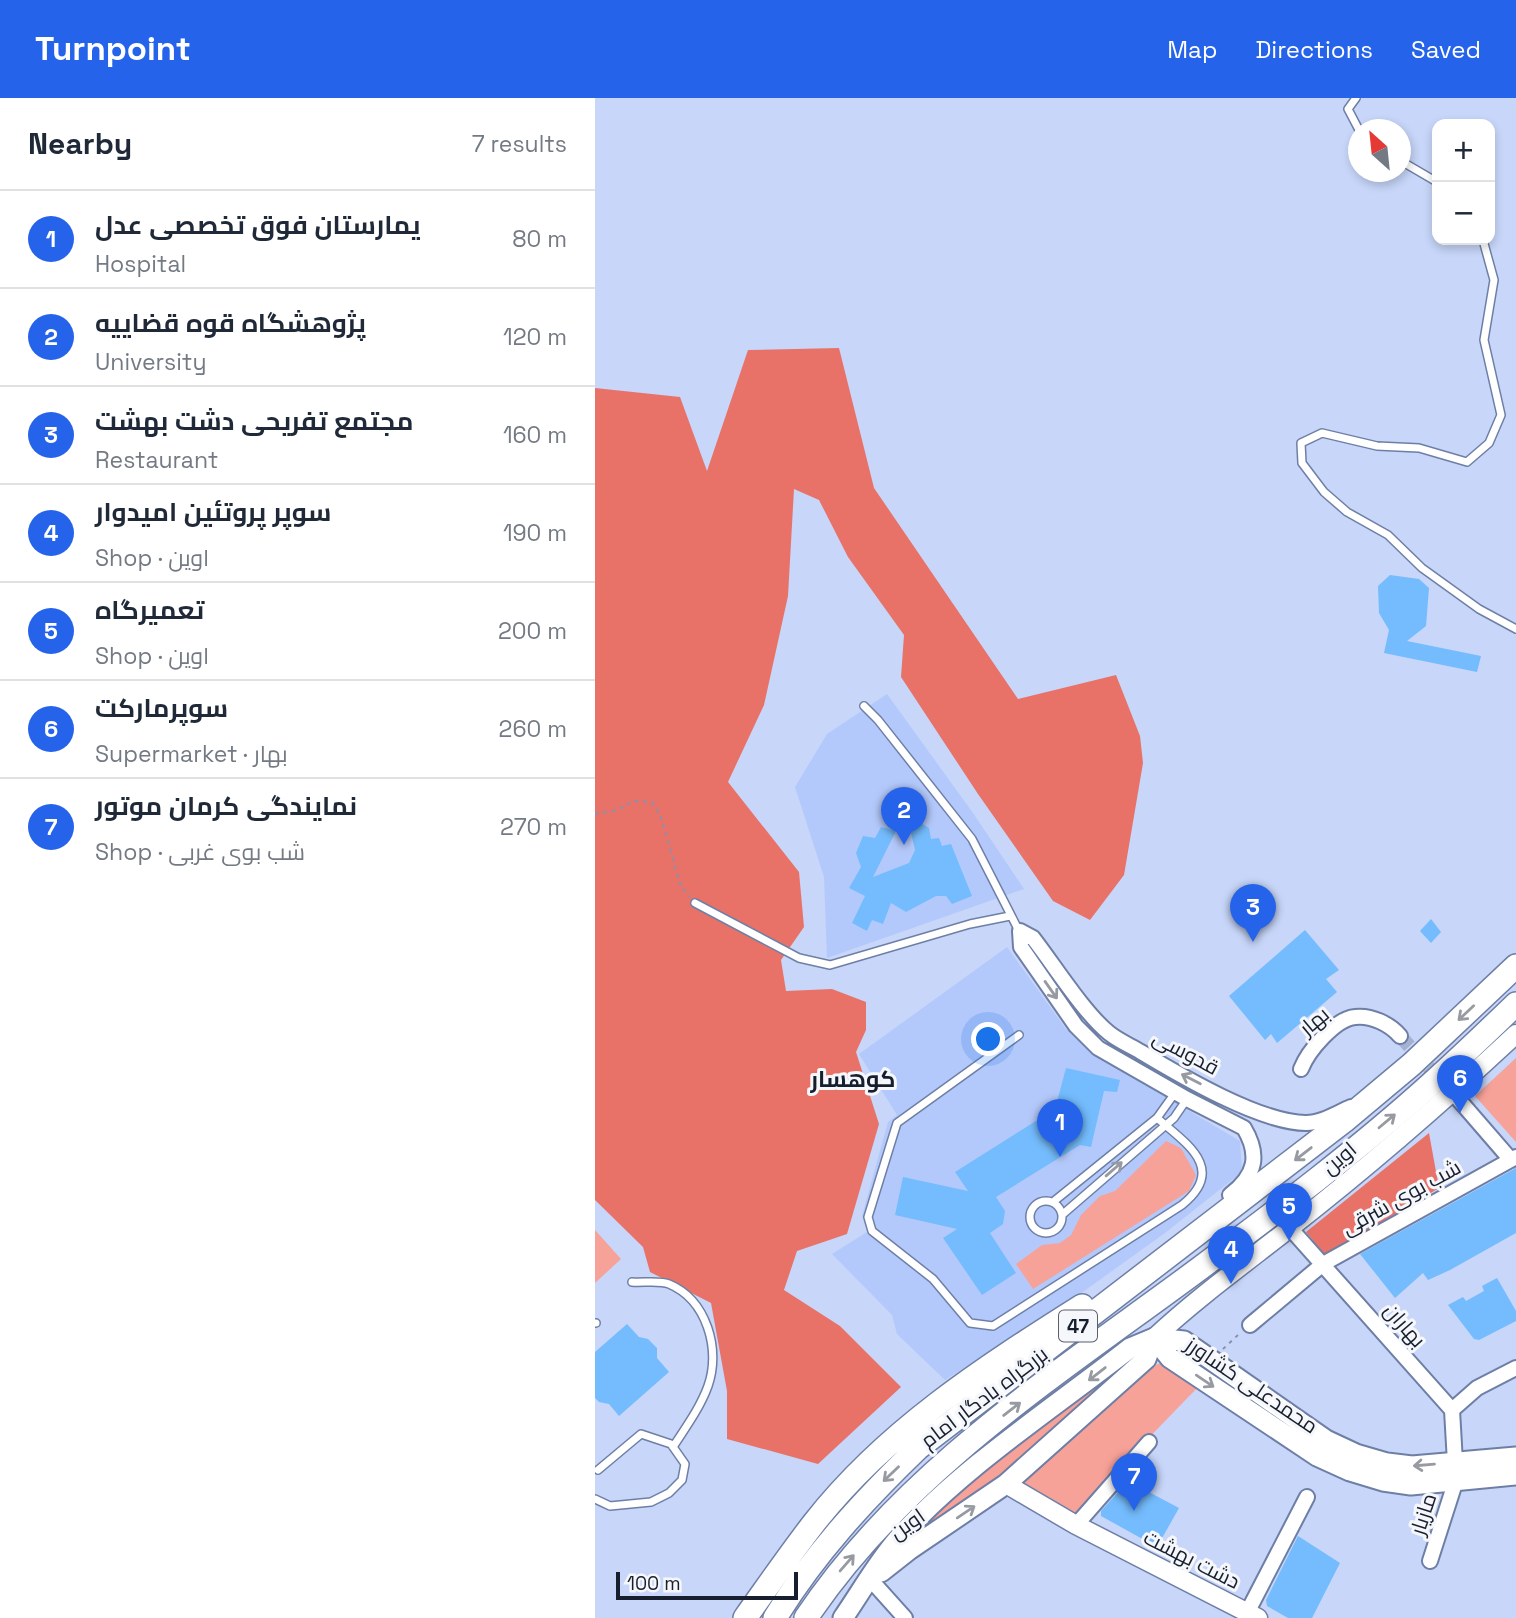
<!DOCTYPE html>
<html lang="en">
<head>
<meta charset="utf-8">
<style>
  :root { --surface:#fff; --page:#f2f2f3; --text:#1f2937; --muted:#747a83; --line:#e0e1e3; --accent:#2563eb }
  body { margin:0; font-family:"Space Grotesk",Cairo,sans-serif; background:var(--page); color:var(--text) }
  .controls { position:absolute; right:21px; top:21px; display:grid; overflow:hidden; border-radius:14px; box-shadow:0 4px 10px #0003 }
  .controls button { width:63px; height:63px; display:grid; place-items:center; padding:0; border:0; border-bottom:2px solid var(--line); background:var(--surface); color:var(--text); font:35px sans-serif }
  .compass { position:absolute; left:753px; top:21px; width:63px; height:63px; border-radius:50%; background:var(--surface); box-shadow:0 4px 10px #0003; rotate:333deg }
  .scale { position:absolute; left:21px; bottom:18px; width:182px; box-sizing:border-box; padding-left:7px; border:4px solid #171e2e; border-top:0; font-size:19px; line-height:24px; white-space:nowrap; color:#171e2e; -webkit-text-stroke:5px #f5f7fb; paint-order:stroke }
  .you { position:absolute; left:394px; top:942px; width:24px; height:24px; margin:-18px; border:5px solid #fff; border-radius:50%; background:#1a73e8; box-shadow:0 0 0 10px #1a73e833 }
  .badge { display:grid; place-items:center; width:46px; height:46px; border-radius:50%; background:var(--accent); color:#fff; font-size:23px; font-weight:700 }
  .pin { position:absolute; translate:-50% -58px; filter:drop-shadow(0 2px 4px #0008) }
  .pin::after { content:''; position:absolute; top:37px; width:24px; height:21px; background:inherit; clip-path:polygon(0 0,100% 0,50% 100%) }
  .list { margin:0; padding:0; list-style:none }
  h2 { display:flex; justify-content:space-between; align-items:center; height:91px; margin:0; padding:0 28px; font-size:30px }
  h2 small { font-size:23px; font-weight:400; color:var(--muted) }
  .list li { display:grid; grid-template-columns:46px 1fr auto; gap:21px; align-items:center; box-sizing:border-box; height:98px; padding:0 28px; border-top:2px solid var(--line) }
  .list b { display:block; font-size:26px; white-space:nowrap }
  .list p { margin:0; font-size:23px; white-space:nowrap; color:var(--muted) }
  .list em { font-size:23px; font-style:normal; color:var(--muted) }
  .map { position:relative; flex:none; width:921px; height:1520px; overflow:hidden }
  header { display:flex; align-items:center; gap:42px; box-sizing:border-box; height:98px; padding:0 35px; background:var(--accent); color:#fff }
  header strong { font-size:33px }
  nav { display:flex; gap:38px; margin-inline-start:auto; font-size:24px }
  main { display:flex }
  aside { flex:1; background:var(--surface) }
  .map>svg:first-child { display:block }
  .built { fill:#b4c9fb }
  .green { fill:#f7a298 }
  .forest { fill:#e87267 }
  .building { fill:#74bcfd }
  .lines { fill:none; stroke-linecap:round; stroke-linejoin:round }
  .minor-tunnel { stroke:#a4b1d0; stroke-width:14; stroke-dasharray:14 7; stroke-linecap:butt }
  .service-casing { stroke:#6e7fa6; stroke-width:10 }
  .minor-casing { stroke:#6e7fa6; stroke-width:18 }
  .tertiary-casing { stroke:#6e7fa6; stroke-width:21 }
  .secondary-casing { stroke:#6e7fa6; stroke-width:23 }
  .trunk-casing { stroke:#6e7fa6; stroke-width:26 }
  .path { stroke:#8692af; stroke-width:2; stroke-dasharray:3.5 5; stroke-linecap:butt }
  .service { stroke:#fff; stroke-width:7 }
  .minor { stroke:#fff; stroke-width:14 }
  .tertiary { stroke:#fff; stroke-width:18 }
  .secondary { stroke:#fff; stroke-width:19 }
  .trunk { stroke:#fff; stroke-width:23 }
  .oneway { stroke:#979aa1 }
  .labels { text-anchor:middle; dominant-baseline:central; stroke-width:6; stroke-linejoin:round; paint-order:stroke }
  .shield { fill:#f5f7fb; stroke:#5a5f6c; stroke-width:2 }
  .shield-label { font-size:19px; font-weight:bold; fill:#171e2e }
  .street-label { font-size:21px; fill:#171e2e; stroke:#f5f7fb }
  .neighbourhood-label { font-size:23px; font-weight:bold; fill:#171e2e; stroke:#f5f7fb }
</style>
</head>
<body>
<header>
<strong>Turnpoint</strong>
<nav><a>Map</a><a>Directions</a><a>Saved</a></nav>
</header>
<main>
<aside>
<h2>Nearby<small>7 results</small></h2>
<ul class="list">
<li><span class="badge">1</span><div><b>یمارستان فوق تخصصی عدل</b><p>Hospital</p></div><em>80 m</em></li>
<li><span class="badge">2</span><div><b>پژوهشگاه قوه قضاییه</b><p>University</p></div><em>120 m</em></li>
<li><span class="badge">3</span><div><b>مجتمع تفریحی دشت بهشت</b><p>Restaurant</p></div><em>160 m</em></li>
<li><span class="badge">4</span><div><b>سوپر پروتئین امیدوار</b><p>Shop · اوین</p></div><em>190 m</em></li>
<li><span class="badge">5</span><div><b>تعمیرگاه</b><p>Shop · اوین</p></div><em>200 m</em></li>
<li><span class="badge">6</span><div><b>سوپرمارکت</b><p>Supermarket · بهار</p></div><em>260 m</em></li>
<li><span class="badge">7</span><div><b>نمایندگی کرمان موتور</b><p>Shop · شب بوی غربی</p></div><em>270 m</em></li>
</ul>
</aside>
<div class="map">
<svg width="921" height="1520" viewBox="0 0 921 1520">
  <rect width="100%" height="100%" fill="#c7d6f9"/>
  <!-- built -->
  <path class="built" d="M292,596L378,715L429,791L232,860L229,779L200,689L232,636Z
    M412,849L471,931L503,959L645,1043L647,1074L570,1135L485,1196L350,1282L302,1236L297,1217L237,1156L272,1134L267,1118L293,1024L302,1017L264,956Z"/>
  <!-- green -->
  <path class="green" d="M921,960V1044L880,998Z
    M571,1043L586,1050L601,1077L594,1093L438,1191L421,1166L447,1147L465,1145L476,1137L486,1117L505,1098L520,1093Z
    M0,1132L26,1161L0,1185Z
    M544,1254L423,1366L288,1467C361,1383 456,1320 544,1254Z
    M567,1265L605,1287L480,1416L425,1385L553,1269Z"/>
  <!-- forest -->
  <path class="forest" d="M244,250L279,390L423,601L521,577L545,638L548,665L529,777L495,822L458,803L383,696L306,579L309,537L253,459L224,402L199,391L193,498L169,607L133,684L204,774L209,829L186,862L191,893L237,891L271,904V932L261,954L284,1026L252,1136L202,1153L189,1192L245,1228L306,1289L223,1366L132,1341V1293L116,1205L55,1174L48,1149L0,1102V290L85,299L112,373L153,252Z
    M834,1035L844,1090L730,1158L711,1134Z"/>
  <!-- building -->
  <path class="building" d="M795,477L824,481L834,490L831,528L812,543L886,558L882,574L789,555L794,532L784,515L783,488Z
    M324,724L334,730L336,741L344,740L347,748L356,746L377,798L357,806L351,798H341L311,814L296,805L288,826L277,822L272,833L257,825L270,798L254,790L266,769L261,755L268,738L280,740L286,729L301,733L278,779L314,765L320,752L314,726Z
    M836,821L846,834L836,845L825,833Z
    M710,832L744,872L731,881L742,894L682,945L676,936L670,942L634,898Z
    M471,970L525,982L522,994L509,993L496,1049L485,1047L401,1099L410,1113L408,1126L395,1135L421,1175L387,1197L348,1140L362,1131L300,1117L308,1079L373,1093L360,1074L460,1011Z
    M921,1070V1135L855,1172L833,1182L828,1175L800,1200L765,1156Z
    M902,1180L921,1213V1223L884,1242L879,1241L853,1207L868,1199L871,1203L889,1193L887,1188Z
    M32,1226L44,1239L53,1241L62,1250V1260L74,1274L24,1318L14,1306L4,1304L0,1300V1254Z
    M533,1383L584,1410L562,1449L506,1418V1413Z
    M703,1438L745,1465L717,1520H693L672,1508L671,1502Z"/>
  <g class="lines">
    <!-- minor-tunnel -->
    <path class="minor-tunnel" d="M805,938L847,984"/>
    <defs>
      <path id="service" d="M761,0L753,11L764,32
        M806,63L842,84
        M888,142L899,182L889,242L906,317L894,345L872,364L824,350L782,348L727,335L706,345L707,365L729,394L752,414L793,437L827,470L884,511L921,531
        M269,608L283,622L377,741L424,833
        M100,805L204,860L235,867L375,826L415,818
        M424,937L302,1025L273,1119L277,1133L338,1181L375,1225L398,1228L587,1107C632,1071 592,1046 562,1020
        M435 1119a16 16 0 1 1 32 0a16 16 0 1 1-32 0Z
        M458,1104L562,1020L580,995
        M468,1116L579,1020L592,1001
        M37,1184C47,1185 65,1182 74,1186C112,1202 126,1252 113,1288C105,1310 91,1329 78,1349
        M0,1225H1
        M0,1401L15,1408L56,1404L74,1395L87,1382L90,1366L76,1346L46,1336L3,1372"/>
      <path id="minor" d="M706,971C713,953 740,921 760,919C776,917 795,926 805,938
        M858,995L916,1062
        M649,1030L592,1001L503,950L481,928L426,849L425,833L438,840C459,867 489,915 514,935C524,943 536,948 546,954C586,978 666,1025 711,1025C727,1025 742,1015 756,1009
        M635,1097C661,1077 665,1057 649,1030
        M695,1130L857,1312L861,1382L835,1463
        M655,1227L728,1166L921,1059
        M857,1312L882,1290L921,1270
        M481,1427L554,1344
        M275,1481L310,1520
        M652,1515L712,1399"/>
      <path id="tertiary" d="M559,1240C602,1200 649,1166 695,1130C773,1069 848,1004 921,936
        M411,1386L481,1427L663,1520"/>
      <path id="secondary" d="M559,1240L575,1260L722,1358L755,1373L788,1383L816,1387L921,1377
        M286,1474L314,1452L411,1386L551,1261L559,1240
        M248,1520C266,1494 282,1465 303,1441C366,1370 460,1309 535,1250L559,1240L589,1243L731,1342L761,1356L792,1365L817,1368L921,1359"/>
      <path id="trunk" d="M150,1520C173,1488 195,1456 219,1425C291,1333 389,1270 487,1208
        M180,1520C219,1456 269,1402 323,1350L749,1023L817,966L921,868
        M211,1520C310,1372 464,1275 604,1171C683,1112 763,1052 836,986C865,960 893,933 921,906"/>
    </defs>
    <!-- service casing -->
    <use href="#service" class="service-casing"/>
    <!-- minor casing -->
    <use href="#minor" class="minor-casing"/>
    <!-- tertiary casing -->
    <use href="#tertiary" class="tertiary-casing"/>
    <!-- secondary casing -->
    <use href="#secondary" class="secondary-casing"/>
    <!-- trunk casing -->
    <use href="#trunk" class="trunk-casing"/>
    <!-- path -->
    <path class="path" d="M0,716L22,712L39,703L57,704L66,719L86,789L95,799
      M628,1251L644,1236"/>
    <!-- service -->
    <use href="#service" class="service"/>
    <!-- minor -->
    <use href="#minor" class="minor"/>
    <!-- tertiary -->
    <use href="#tertiary" class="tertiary"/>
    <!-- secondary -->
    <use href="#secondary" class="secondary"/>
    <!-- trunk -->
    <use href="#trunk" class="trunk"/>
  </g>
  <!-- one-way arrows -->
  <defs><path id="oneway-shaft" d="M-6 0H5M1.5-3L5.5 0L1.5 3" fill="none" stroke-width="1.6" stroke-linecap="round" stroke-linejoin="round" transform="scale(1.75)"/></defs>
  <g class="oneway">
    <use href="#oneway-shaft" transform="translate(456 892) rotate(55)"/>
    <use href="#oneway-shaft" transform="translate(871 915) rotate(137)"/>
    <use href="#oneway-shaft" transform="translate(596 981) rotate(-153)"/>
    <use href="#oneway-shaft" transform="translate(792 1023) rotate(-40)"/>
    <use href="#oneway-shaft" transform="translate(708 1056) rotate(142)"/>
    <use href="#oneway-shaft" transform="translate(519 1071) rotate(-41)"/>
    <use href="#oneway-shaft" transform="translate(502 1276) rotate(142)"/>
    <use href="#oneway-shaft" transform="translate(610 1283) rotate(34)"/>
    <use href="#oneway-shaft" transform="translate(417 1311) rotate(-38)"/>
    <use href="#oneway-shaft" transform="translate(829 1367) rotate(175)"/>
    <use href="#oneway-shaft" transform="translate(296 1376) rotate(136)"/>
    <use href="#oneway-shaft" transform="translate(371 1414) rotate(-34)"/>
    <use href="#oneway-shaft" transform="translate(252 1465) rotate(-49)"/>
  </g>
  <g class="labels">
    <!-- shield labels -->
    <rect class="shield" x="464" y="1212.5" width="38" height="31" rx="5"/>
    <g class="shield-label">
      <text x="483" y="1228">47</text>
    </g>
    <!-- street labels -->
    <g class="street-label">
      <text transform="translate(719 923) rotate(-40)">بهار</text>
      <text transform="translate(591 954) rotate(28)">قدوسی</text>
      <text transform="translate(744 1060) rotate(-40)">اوین</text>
      <text transform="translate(806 1099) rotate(-29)">شب بوی شرقی</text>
      <text transform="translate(810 1227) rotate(49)">بهاران</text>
      <text transform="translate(657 1287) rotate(34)">محمدعلی کشاورز</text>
      <text transform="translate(389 1299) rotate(-37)">بزرگراه یادگار امام</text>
      <text transform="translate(828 1416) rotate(-72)">مازیار</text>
      <text transform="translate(312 1426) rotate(-35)">اوین</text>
      <text transform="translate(597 1461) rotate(27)">دشت بهشت</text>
    </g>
    <!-- neighbourhood labels -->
    <g class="neighbourhood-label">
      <text x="258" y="981">کوهسار</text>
    </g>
  </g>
</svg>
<div class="controls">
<button>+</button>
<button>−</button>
</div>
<svg class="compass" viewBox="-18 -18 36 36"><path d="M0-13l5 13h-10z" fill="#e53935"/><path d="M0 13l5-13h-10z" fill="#747a83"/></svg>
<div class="scale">100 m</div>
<div class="you"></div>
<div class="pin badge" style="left:465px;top:1059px">1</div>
<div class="pin badge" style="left:309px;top:747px">2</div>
<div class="pin badge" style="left:658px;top:844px">3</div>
<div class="pin badge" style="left:636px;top:1186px">4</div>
<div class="pin badge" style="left:694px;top:1143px">5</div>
<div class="pin badge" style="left:865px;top:1015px">6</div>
<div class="pin badge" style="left:539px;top:1413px">7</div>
</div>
</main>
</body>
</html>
